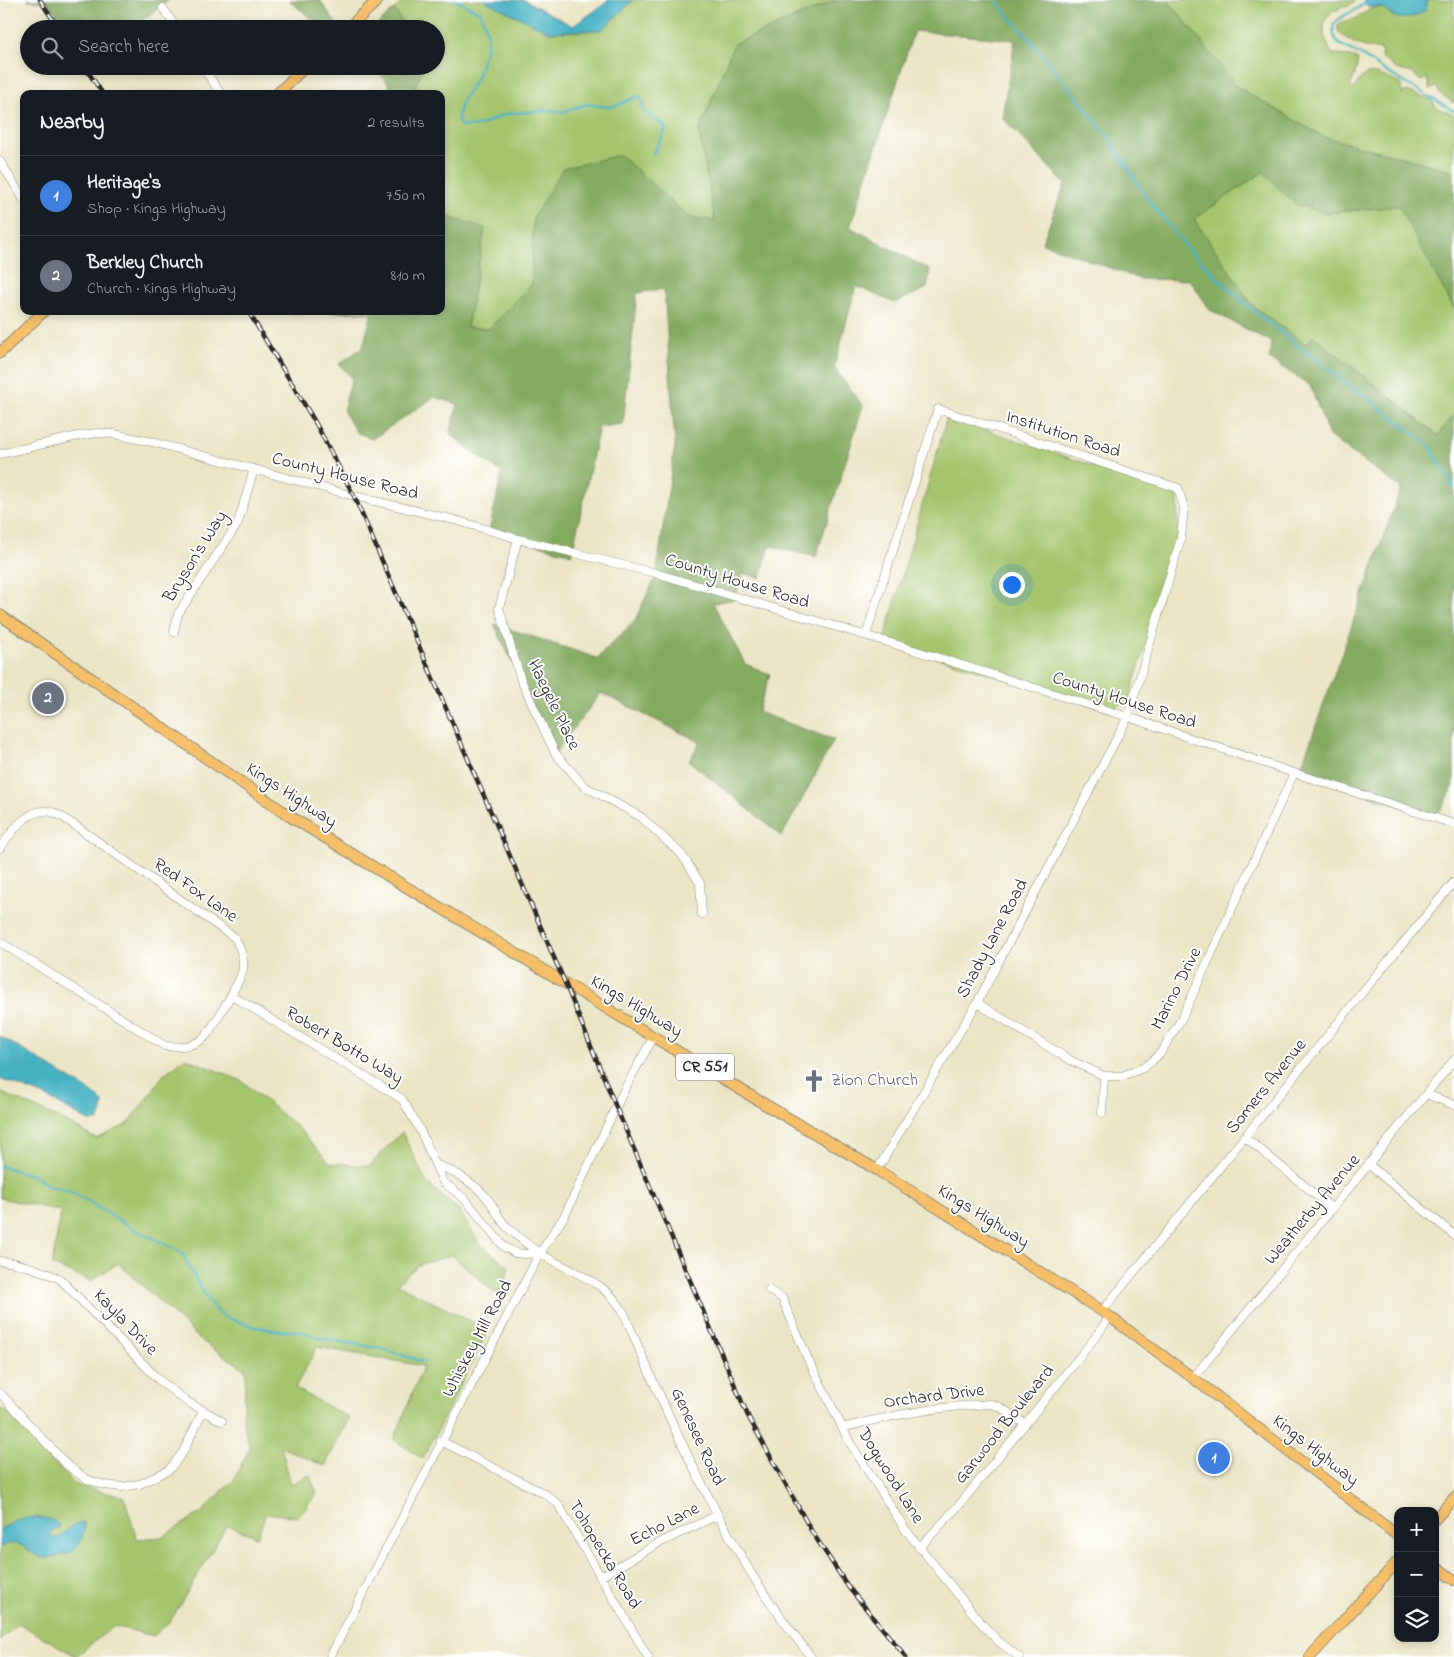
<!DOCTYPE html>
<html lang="en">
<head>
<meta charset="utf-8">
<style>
  :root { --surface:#171b24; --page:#242831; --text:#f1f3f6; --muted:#9ea1a6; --line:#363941; --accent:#d690ce }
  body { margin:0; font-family:"Indie Flower",sans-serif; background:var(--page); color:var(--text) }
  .controls { position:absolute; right:15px; bottom:15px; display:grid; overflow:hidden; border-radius:10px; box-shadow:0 2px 8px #0003 }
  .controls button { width:45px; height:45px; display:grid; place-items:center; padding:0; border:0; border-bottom:1px solid var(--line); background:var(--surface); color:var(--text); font:25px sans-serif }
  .you { position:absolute; left:1011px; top:584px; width:18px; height:18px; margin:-12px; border:4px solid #fff; border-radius:50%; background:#1a73e8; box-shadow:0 0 0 8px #1a73e833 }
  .badge { display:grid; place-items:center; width:32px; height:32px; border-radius:50%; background:var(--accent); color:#fff; font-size:16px; font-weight:700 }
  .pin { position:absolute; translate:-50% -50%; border:2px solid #fff; box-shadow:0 1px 5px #0006 }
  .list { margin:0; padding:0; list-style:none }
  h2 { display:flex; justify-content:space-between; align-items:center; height:65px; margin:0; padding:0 20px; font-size:21px }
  h2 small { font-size:16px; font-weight:400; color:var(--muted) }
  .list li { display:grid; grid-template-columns:32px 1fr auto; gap:15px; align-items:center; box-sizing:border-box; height:80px; padding:0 20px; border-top:1px solid var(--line) }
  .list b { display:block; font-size:19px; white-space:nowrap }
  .list p { margin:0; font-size:16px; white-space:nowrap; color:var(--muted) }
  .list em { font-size:16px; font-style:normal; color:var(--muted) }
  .icon { flex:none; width:28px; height:28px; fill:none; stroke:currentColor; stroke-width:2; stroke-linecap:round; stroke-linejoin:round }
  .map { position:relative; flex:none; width:1454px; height:1657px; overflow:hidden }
  .search { position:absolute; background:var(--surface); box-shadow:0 2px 8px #0003; left:20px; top:20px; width:425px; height:55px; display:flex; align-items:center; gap:12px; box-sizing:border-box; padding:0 18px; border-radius:28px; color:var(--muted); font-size:19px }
  .panel { position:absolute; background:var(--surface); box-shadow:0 2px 8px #0003; left:20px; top:90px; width:425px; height:225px; border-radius:10px }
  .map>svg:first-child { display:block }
  .green { fill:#a5c56d; stroke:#68784c }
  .forest { fill:#84aa60; stroke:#586a46 }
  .water { fill:#45b1c2; stroke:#386e76 }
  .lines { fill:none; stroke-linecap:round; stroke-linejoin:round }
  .stream { stroke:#45b1c2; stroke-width:2.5 }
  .minor-casing { stroke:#8b8878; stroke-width:9 }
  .major-casing { stroke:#8b8878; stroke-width:12 }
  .minor { stroke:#fff; stroke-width:8 }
  .major { stroke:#f6c06b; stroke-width:10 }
  .rail-casing { stroke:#2b2b2b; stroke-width:4.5 }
  .rail { stroke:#fff; stroke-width:2.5; stroke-dasharray:8; stroke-linecap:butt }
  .labels { text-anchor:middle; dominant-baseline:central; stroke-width:4; stroke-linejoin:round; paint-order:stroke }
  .shield { fill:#fff; stroke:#6b6b6b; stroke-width:1 }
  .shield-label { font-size:16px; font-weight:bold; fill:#2b2b2b }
  .street-label { font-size:18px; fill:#2b2b2b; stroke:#fff }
  .worship-label { font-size:18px; fill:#5b616d; stroke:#fff; text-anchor:start }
</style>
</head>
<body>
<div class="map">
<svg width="1454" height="1657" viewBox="0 0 1454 1657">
  <rect width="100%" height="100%" fill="#fff"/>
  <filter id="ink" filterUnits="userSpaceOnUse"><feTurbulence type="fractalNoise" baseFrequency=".02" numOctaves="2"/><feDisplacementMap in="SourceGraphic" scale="10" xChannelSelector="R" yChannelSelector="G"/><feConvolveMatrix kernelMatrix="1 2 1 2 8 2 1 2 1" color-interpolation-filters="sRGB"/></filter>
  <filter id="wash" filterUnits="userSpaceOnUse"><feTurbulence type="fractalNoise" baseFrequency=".0096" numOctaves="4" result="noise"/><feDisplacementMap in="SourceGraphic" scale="20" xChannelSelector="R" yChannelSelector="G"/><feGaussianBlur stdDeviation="1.12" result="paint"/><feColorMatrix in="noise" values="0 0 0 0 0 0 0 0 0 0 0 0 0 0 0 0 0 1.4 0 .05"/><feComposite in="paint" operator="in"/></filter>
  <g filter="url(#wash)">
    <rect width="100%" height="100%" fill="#ebe5c5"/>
    <!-- green -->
    <path class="green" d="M405,0H483L550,32L602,30L633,0H836L734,44L699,132L715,221L688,217L620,155L533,218L532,284L489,329L467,327L485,229L441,215V94H412L424,66H436V29H406L394,9Z
      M1168,0H1356L1349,6H1342L1338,10H1333L1324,22V35L1331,53C1341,56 1349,55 1358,60L1355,74L1350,87L1353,89C1357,85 1360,80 1363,76C1372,68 1390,80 1401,84L1402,94L1406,91L1432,100L1436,107L1454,115V171L1324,137L1237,87Z
      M1428,0H1454V103L1439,93L1437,87L1430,89L1427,78L1421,81L1412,73L1396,69L1381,57L1382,50C1365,48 1350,44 1338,31V25L1341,22L1355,19L1371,8H1384C1397,25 1411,17 1426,10Z
      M1263,172L1295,204L1326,213L1399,206L1454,309V414L1439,436L1313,336L1306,345L1253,306L1194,219Z
      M947,417L1178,494L1177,540L1128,703L1124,702L1111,711L884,641Z
      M186,1058L242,1081L297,1127L330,1163L369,1166L402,1132L426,1182L460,1212L479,1243L509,1267L501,1298L452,1255L418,1265L397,1284L488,1330L423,1459L394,1440L423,1366L317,1347L295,1388L349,1418L325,1466L281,1447L291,1484L309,1475L317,1493L298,1517L266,1513L257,1537L227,1525L171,1620L154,1636L114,1626L76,1656L18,1623L0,1641V1547C24,1534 29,1557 46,1558C52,1558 56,1555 61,1554C78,1550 80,1543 85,1527L70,1528L67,1532L58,1539L49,1536L51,1531L59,1528C36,1508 23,1520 0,1529V1411L3,1408L76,1485L124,1497L137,1539L162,1537L202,1512L234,1479L250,1448L243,1421L246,1370L202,1341L118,1263L91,1281L52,1265L61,1211L0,1198V1092L67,1122L96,1139L128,1124L165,1073Z"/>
    <!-- forest -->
    <path class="forest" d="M27,0H169L131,29H67L48,2Z
      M289,0H320L337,25L333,29H323Z
      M836,0H1168L1237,87L1324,137L1454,171V309L1399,206L1326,213L1295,204L1263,172L1194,219L1253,306L1306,345L1313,336L1438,436L1454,414V786L1436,818L1299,773L1401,488L1329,436L1310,385L1269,359L1271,342L1210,310L1190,280L1140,279L1042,243L1065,184L1002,117L1015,40L914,31L850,227L930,270L927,288L895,303L856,286L834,368L863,406L816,557L770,546L760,578L743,573L735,599L713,603L745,664L770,674L758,712L834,740L782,836L689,761L700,742L601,693L555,753L494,624L597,658L635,620L656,576L675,445L664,289L637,293L623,424L599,427L572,554L489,532L502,473L450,434L458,404L434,397L372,439L356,432L343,410L352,378L339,364L363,347L372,312L274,313V311H441V215L485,228L467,327L489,329L532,284L533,218L563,168L620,155L688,217L715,221L699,132L734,44Z
      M394,9L406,29H373Z
      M375,66H424L412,94H389L390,86Z"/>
    <!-- water -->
    <path class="water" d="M483,0H524L573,26L603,5L607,0H633L602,30L550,32Z
      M1363,0H1428L1426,10C1412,20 1395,23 1384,8C1376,6 1366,10 1363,0Z
      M0,1036L93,1093L103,1102L102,1111L98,1121H88L45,1096L0,1079Z
      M23,1518C34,1517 51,1516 59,1525V1528L51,1531L50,1536L58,1538C67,1532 72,1522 84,1522C86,1531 79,1549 70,1553C65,1554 51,1558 47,1558C28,1558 25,1535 0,1547V1529Z"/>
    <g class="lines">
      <!-- stream -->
      <path class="stream" d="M455,0L480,12C490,36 490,39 481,64C479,70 478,77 474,82C466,95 457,105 458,121L462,127L478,126L506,114L549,110L562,112L587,104L607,107L615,106L639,96L641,99L644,111L665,127V131L653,154
        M995,0L1033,43L1098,124L1112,142L1145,196L1188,249L1233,293L1253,310L1298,346L1429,445L1454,488
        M1367,0C1358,12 1342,13 1333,25L1334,36L1339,44L1361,55L1388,73L1454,111
        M0,1166L35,1176L48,1186L70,1191L136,1230L181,1252L207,1299L216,1310L225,1317L255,1327L280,1331H298L319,1338L383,1349L424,1362"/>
    </g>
  </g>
  <g filter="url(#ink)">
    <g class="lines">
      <defs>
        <path id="minor" d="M163,8L177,29
          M202,66L221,94
          M0,161L24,200
          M0,454L78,436L97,433L114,434L152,442L354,496L455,520L518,539L659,574L891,643L1128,717L1294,773L1454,824
          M518,539L499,608L521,680L555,753L584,786L641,817L682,855L700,883L702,914
          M174,632L178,614L238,523L254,469
          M866,635L938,409L1178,488L1184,508L1181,538L1128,717L977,1003L877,1170
          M0,848C12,832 28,806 52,812C59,814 67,820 73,824L235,938C240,948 244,956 243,968C243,977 210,1033 203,1039C191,1047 178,1047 165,1046L0,942
          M231,995L402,1099L420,1130L443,1182L465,1199L503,1246L515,1253L524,1254L540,1253
          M977,1003L1070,1060L1104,1076H1122L1143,1068L1152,1061L1161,1052L1182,1018L1294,773
          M1426,1094L1454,1105
          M1102,1113L1104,1076
          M1245,1137L1333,1209
          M437,1165C456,1172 478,1185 490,1202C497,1212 501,1223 510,1230C520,1238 530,1247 541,1254C570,1272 607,1281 624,1313C661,1402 701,1490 751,1573C769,1602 790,1630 811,1657
          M1369,1165L1454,1235
          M0,1261C21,1263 41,1270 60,1279L159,1380L186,1401L222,1421
          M769,1290L782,1298L807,1357L850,1443L905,1529L981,1623L998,1641L1019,1657
          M1102,1311L1333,1029L1365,989L1454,882
          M1193,1378L1454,1060
          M0,1393L67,1465L86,1479L104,1485L122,1487L140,1484L169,1470L183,1452L203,1411
          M842,1428C891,1415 940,1406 991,1404L1000,1407L1025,1424
          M441,1441L545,1494L558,1504L648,1657
          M919,1548L961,1503L1098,1334L1110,1316
          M600,1577L657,1544L718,1515
          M330,1657L540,1253L565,1215L625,1088L654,1036"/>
        <path id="major" d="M347,29L378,0
          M277,94L306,66
          M0,353L44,311
          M0,615L291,817L766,1105L877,1170L1102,1311L1193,1378L1398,1536
          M1435,1519L1454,1498
          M1435,1566L1454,1580
          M1310,1657L1398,1561"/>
      </defs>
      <!-- minor casing -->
      <use href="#minor" class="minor-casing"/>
      <!-- major casing -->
      <use href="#major" class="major-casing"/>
      <!-- minor -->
      <use href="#minor" class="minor"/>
      <!-- major -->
      <use href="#major" class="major"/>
      <defs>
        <path id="rail" d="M40,0L59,29
          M84,66L103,94
          M248,311L315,422L354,496L565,983L616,1107L748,1416L812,1532L849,1588L906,1657"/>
      </defs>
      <!-- rail casing -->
      <use href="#rail" class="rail-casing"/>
      <!-- rail -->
      <use href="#rail" class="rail"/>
    </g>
  </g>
  <!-- icons -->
  <defs>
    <symbol id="church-bare" viewBox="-9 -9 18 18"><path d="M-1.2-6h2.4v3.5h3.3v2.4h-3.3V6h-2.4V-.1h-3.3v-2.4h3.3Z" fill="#6b7280" stroke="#fff" stroke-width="2.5" paint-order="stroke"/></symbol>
  </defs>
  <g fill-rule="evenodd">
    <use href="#church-bare" x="798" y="1065" width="32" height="32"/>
  </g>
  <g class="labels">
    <!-- shield labels -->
    <rect class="shield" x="676" y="1053.5" width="58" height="27" rx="4"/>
    <g class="shield-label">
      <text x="705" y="1067">CR 551</text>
    </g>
    <!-- street labels -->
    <g class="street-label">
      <text transform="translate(1063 435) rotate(18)">Institution Road</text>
      <text transform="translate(345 477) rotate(14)">County House Road</text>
      <text transform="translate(196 557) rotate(-58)">Bryson's Way</text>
      <text transform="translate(737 582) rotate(17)">County House Road</text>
      <text transform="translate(1124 701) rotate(18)">County House Road</text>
      <text transform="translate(553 705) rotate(64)">Haegele Place</text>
      <text transform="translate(291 796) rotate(33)">Kings Highway</text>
      <text transform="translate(195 891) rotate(35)">Red Fox Lane</text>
      <text transform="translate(993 939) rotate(-62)">Shady Lane Road</text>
      <text transform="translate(1177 989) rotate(-63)">Marino Drive</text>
      <text transform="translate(636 1007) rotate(31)">Kings Highway</text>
      <text transform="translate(344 1046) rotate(31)">Robert Botto Way</text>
      <text transform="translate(1267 1087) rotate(-51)">Somers Avenue</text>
      <text transform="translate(1313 1210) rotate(-50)">Weatherby Avenue</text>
      <text transform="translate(983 1217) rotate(32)">Kings Highway</text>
      <text transform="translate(125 1323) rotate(46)">Kayla Drive</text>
      <text transform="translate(478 1339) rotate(-62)">Whiskey Mill Road</text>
      <text transform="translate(934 1397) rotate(-7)">Orchard Drive</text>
      <text transform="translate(1005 1425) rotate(-51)">Garwood Boulevard</text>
      <text transform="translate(697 1437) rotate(65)">Genesee Road</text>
      <text transform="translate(1315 1451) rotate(38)">Kings Highway</text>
      <text transform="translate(890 1476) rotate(58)">Dogwood Lane</text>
      <text transform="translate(665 1525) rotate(-27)">Echo Lane</text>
      <text transform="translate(604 1555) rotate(59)">Tohopecka Road</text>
    </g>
    <!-- worship labels -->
    <g class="worship-label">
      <text x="831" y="1081">Zion Church</text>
    </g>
  </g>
</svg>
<div class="controls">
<button>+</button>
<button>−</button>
<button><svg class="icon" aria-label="layers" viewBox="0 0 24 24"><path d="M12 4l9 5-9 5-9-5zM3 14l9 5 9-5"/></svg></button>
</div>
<div class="you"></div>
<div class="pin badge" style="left:1214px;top:1458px;background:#3f7fe0">1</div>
<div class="pin badge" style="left:48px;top:698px;background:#6b7280">2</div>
<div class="search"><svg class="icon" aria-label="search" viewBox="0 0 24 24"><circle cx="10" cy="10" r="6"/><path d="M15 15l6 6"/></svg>Search here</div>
<section class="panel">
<h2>Nearby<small>2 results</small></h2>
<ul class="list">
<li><span class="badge" style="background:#3f7fe0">1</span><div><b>Heritage's</b><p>Shop · Kings Highway</p></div><em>750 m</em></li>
<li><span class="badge" style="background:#6b7280">2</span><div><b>Berkley Church</b><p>Church · Kings Highway</p></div><em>810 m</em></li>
</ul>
</section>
</div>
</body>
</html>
